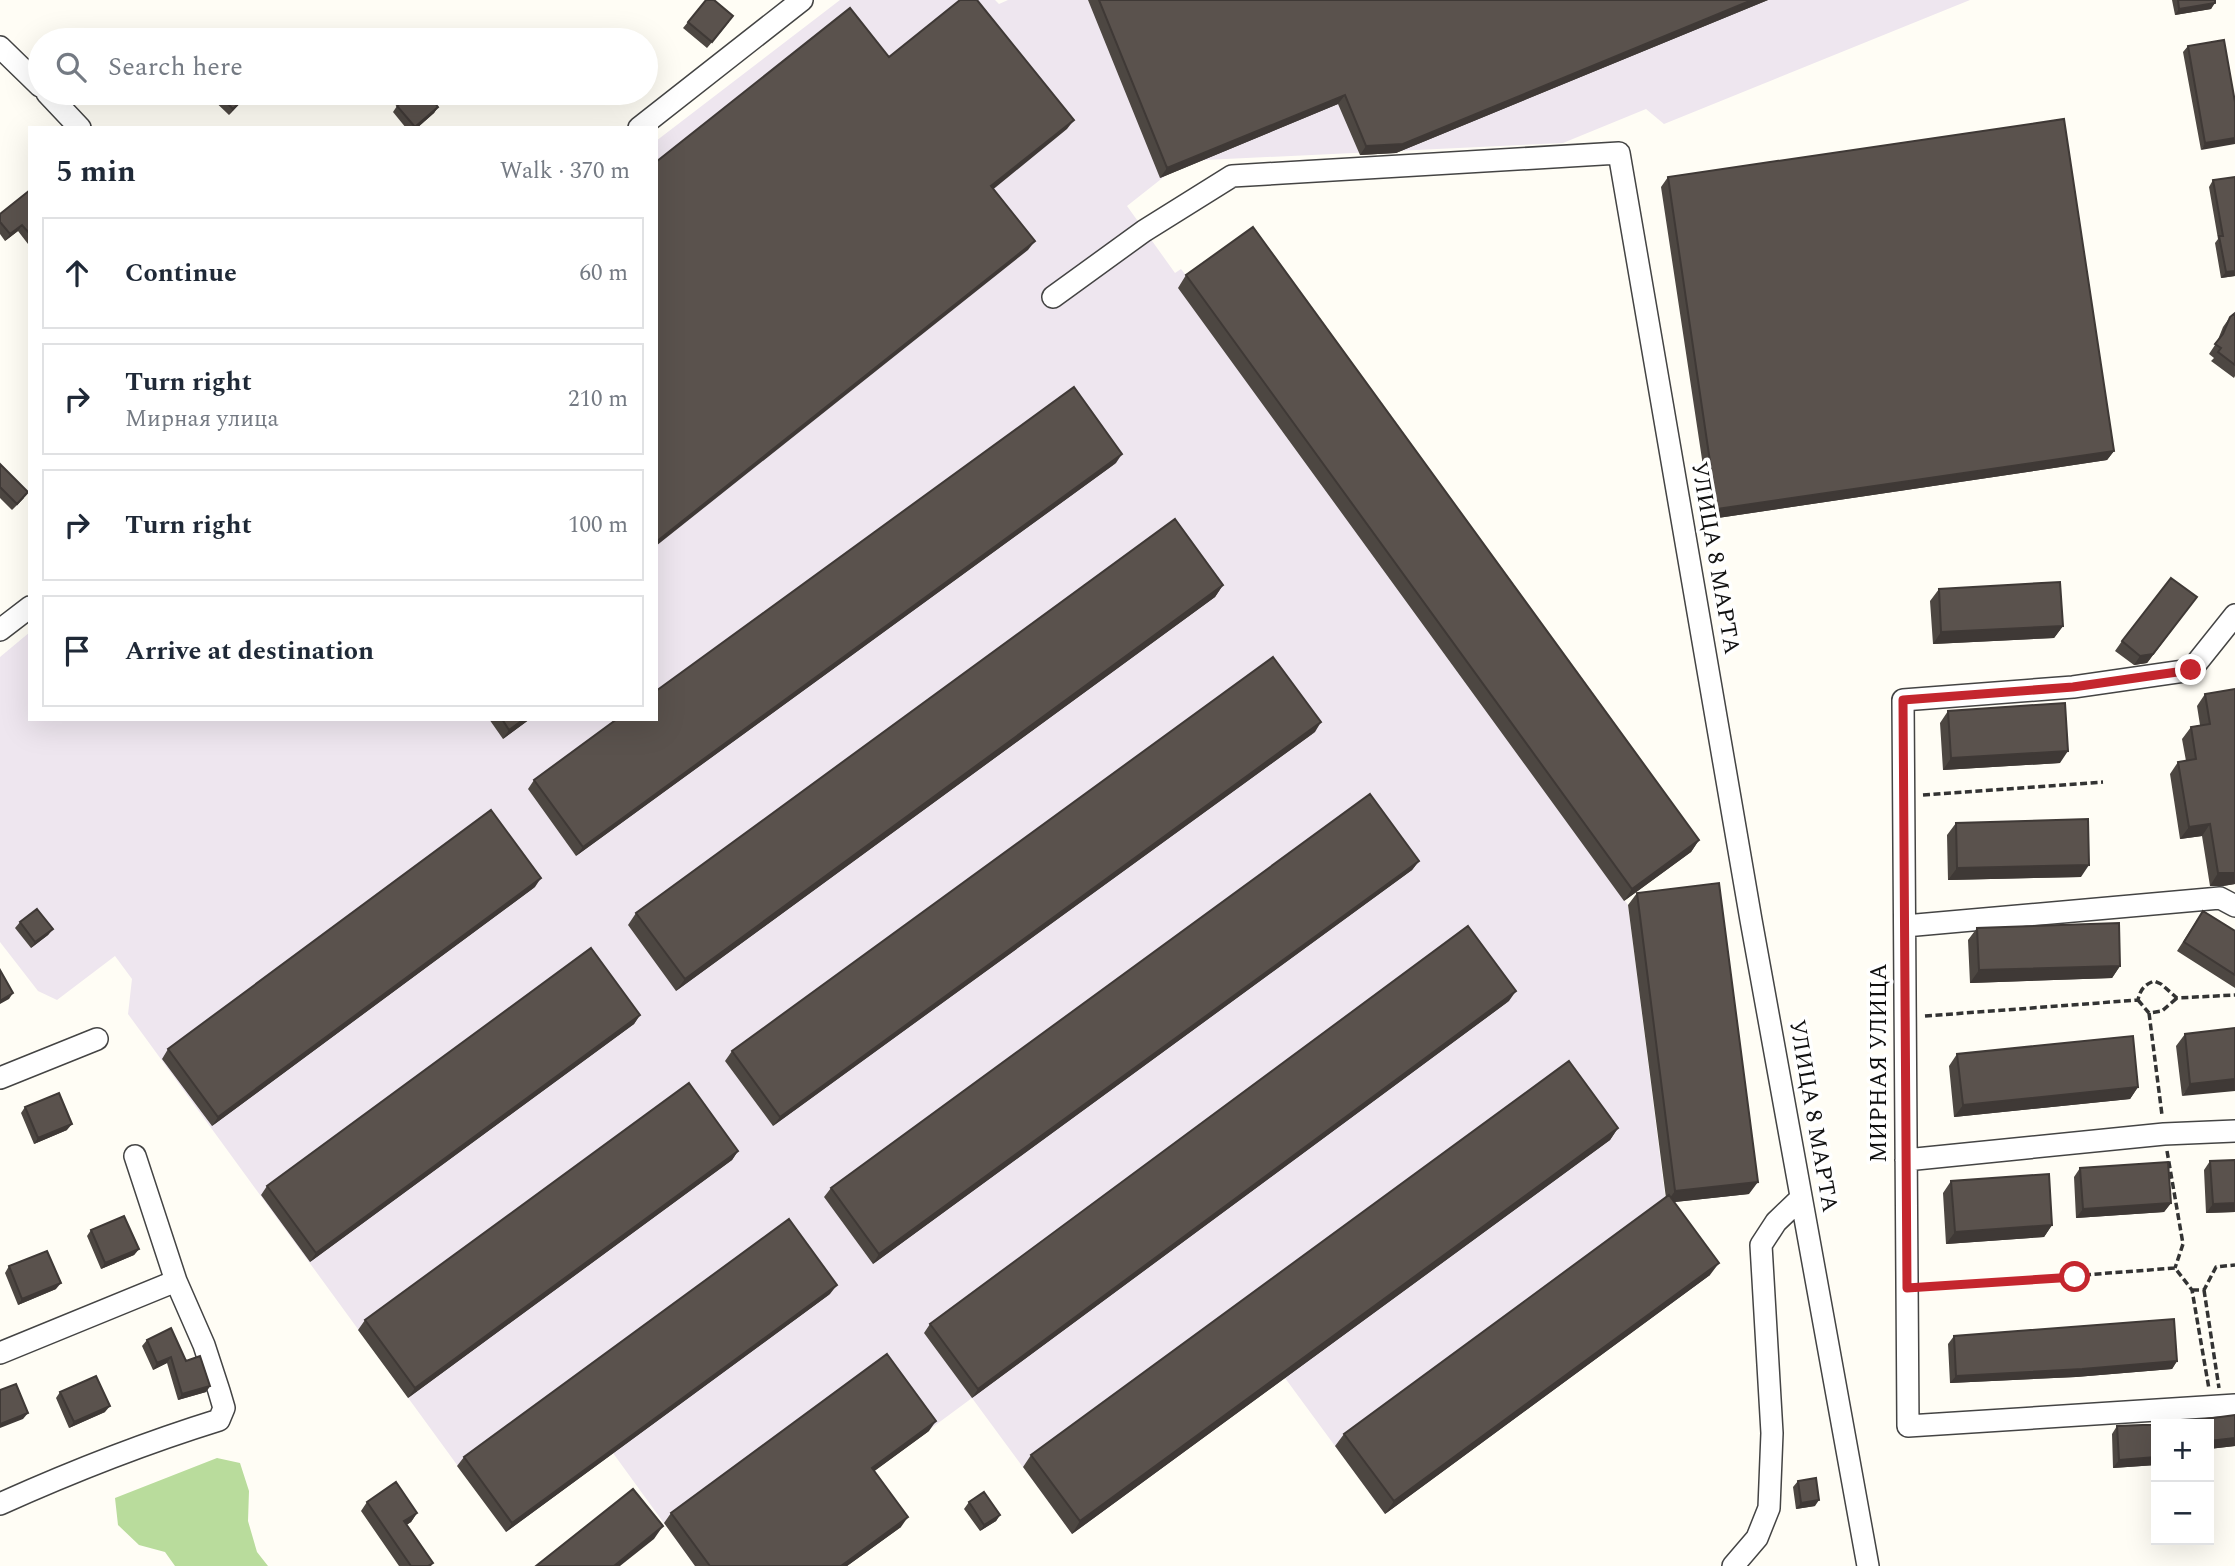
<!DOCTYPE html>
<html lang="en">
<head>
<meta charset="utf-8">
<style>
  :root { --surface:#fff; --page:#f2f2f3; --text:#1f2937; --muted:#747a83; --line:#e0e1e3 }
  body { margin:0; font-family:Spectral,serif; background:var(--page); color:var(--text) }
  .controls { position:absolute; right:21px; bottom:21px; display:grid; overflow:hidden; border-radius:0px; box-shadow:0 7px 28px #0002 }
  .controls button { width:63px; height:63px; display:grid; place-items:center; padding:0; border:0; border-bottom:2px solid var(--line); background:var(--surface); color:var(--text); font:35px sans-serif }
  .stop { position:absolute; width:21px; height:21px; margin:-16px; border:5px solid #c4262e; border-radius:50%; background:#fff }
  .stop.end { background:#c4262e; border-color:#fff; box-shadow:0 2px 7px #0008 }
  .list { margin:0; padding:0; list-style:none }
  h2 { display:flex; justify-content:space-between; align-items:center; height:91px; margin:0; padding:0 28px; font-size:30px }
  h2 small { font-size:23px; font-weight:400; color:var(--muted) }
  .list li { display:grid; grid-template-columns:46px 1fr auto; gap:21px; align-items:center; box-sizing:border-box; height:112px; margin:0 14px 14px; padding:0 14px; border:2px solid var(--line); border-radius:0px }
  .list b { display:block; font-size:26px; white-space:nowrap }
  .list p { margin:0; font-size:23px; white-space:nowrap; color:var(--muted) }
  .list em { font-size:23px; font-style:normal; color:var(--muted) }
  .icon { flex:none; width:38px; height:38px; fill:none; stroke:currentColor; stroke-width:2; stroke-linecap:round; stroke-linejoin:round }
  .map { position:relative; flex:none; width:2235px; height:1566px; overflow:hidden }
  .search { position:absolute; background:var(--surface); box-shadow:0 7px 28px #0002; left:28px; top:28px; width:630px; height:77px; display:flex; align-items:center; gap:18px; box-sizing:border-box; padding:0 24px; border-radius:38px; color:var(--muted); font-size:26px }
  .panel { position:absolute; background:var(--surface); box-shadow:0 7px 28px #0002; left:28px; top:126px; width:630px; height:595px; border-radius:0px }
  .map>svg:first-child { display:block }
  .industrial { fill:#eee6ef }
  .forest { fill:#b9dc9c }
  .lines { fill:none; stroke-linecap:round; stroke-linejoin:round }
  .minor-casing { stroke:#444; stroke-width:24 }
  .path { stroke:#333; stroke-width:3.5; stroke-dasharray:7 3.5; stroke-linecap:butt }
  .minor { stroke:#fff; stroke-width:21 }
  .wall { fill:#4d4742 }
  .shaded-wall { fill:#3f3936 }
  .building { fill:#5a524d; stroke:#3f3936; stroke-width:2 }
  .route { stroke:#c4262e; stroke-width:9 }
  .labels { text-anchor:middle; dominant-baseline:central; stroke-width:7; stroke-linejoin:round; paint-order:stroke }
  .street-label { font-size:23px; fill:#111; stroke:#fff }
</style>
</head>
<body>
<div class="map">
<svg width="2235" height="1566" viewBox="0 0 2235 1566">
  <rect width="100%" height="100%" fill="#fffdf5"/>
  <!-- industrial -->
  <path class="industrial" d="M840,0H995L999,4L1008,0H1970L1664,124L1646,109L1563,143L1184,161L1127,206L1175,273L1181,269L1189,279L1628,905L1666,1203L1661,1208L1710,1275L1385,1514L1285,1378L1072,1534L972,1398L745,1566H695L613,1453L506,1532L128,1014L132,979L115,956L57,1000L38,991L0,942V657L30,632V719H656V141Z"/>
  <!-- forest -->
  <path class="forest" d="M217,1458L240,1463L249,1491L248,1521L257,1552L268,1566H175L165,1552L139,1545L118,1525L115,1498Z"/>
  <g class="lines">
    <defs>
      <path id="minor" d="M0,47L40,86
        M47,93L80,128
        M639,128L802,0
        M1053,297L1144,231L1232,176L1619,153L1751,920L1868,1566
        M2235,615L2191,670L2073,687L1903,700L1908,1426L2235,1405
        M0,630L30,607
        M1905,926L2220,898L2235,906
        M0,1078L97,1039
        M1906,1160L2164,1134L2235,1131
        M0,1353L176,1281L135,1156
        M0,1504C71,1472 145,1443 219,1420L224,1408L219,1391L204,1345L176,1281
        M1733,1566L1757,1538L1769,1508L1772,1433L1761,1245L1776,1222L1801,1198"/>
    </defs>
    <!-- minor casing -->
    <use href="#minor" class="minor-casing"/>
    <!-- path -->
    <path class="path" d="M1923,795L2103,782
      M2138,1000L2149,1013L2162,1011L2177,998
      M2149,1013L2162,1115
      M1925,1016L2138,1000C2140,990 2144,985 2154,981L2161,984L2177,998L2235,995
      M2167,1151L2183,1244L2175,1268
      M1927,1287L2175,1268L2192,1290L2209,1389
      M2192,1290H2204L2216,1267L2235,1265
      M2204,1290L2219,1388"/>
    <!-- minor -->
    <use href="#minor" class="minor"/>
  </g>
  <!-- wall -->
  <path class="wall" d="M1088,0H1768L1396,153L1360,155L1338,104L1160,178Z
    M2172,0H2215L2211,9L2175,15Z
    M688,22H729L707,48L683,28Z
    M2188,46L2235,102L2201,150L2183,52Z
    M171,93H186L180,101Z
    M206,93H249L229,115Z
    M397,106L438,107L434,113L417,128H406L393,112Z
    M1668,177L2114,451L2107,460L1711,519L1661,187Z
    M2213,180L2235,276L2221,278L2215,243L2218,239L2209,187Z
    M30,190V243L28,244L18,231L5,241L0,234V214Z
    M1186,275L1699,840L1691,852L1624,901L1178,288Z
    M2235,313V376L2234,378L2211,361L2214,358L2209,354L2217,342L2223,327L2230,317Z
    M1116,463L576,856L528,789L534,780Z
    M0,464L24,498L12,510L0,498Z
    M1223,585L1215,597L676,991L628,925L636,913Z
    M1939,589L2063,626L2054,638L1933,644L1930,601Z
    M2190,606L2147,663L2134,665L2115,651L2122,641Z
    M2235,689V884L2223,886H2210L2202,836L2180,839L2170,774L2178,762L2186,761L2182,739L2191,727L2200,725L2197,706L2205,694Z
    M1948,711L2060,763L1943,770L1940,723Z
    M489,719H530L503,739Z
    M1315,732L773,1126L725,1061L732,1051Z
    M1956,823L2081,877L1948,880L1947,835Z
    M1419,861L1412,870L873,1264L824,1197L831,1188Z
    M535,887L212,1126L162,1059L168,1049Z
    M1637,893L1749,1194L1674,1202L1710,1275L1385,1514L1335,1446L1344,1434L1666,1198L1628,905Z
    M2197,920L2235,931V988L2177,951Z
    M20,922L53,929L48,935L31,948L15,928Z
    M1977,928L2120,966L2112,978L1970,983L1968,940Z
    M1509,1001L972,1398L924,1333L930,1324Z
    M640,1015L634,1024L310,1262L261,1195L267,1186Z
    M2235,1028L2182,1096L2176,1046L2185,1034Z
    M1957,1054L2138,1087L2130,1099L1954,1117L1949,1066Z
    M25,1107L67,1130L34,1144L21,1113Z
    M1618,1128L1610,1140L1072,1534L1023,1467L1031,1455Z
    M738,1151L732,1160L408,1398L358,1330L365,1320Z
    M2210,1161L2235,1212L2206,1213L2204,1170Z
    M2080,1168L2171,1203L2164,1212L2076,1218L2074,1177Z
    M1951,1181L2052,1225L2044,1237L1946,1244L1943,1193Z
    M91,1230L139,1249L134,1255L101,1269L87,1236Z
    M9,1266L56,1289L18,1305L5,1273Z
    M830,1294L506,1532L457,1466L464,1457Z
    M1954,1336L2177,1361L2172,1369L2076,1377L1950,1383L1948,1344Z
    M147,1340L186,1361L210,1386L206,1392L178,1400L167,1363L153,1370L142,1346Z
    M60,1392L105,1412L69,1428L56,1398Z
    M2235,1415V1446L2209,1449L2156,1424V1465L2113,1468L2112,1434L2117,1426L2169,1424Z
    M929,1431L874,1471L901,1527L847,1566H695L664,1523L671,1513Z
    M1798,1481L1815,1506L1796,1509L1793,1487Z
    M367,1502L417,1513L411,1522L406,1525L433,1563L431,1566H399L361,1511Z
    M969,1502L1000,1515L996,1521L980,1531L964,1509Z"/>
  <!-- shaded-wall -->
  <path class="shaded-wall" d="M1752,0H1768L1396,153L1360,155L1366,146Z
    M2215,3L2211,9L2175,15L2179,9Z
    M249,93L246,97L229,115L233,109Z
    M1345,95L1338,104L1160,178L1167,168Z
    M438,107L434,113L417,128H414Z
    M1074,120L1067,129L985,196L991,186Z
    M2235,138V144L2201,150L2205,143Z
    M22,225L18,231L5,241L10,234Z
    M1035,241L1028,250L656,546V542Z
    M2235,271V276L2221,278L2226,272Z
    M2114,451L2107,460L1711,519L1717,509Z
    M1122,454L1116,463L576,856L583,847Z
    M1223,585L1215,597L676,991L685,979Z
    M2190,606L2147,663L2134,665L2140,656Z
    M2063,626L2054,638L1933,644L1941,632Z
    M524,719H530L503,739L509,730Z
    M1321,722L1315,732L773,1126L780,1117Z
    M2068,751L2060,763L1943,770L1951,758Z
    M2210,824L2202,836L2180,839L2189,827Z
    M1699,840L1691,852L1624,901L1632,889Z
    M1419,861L1412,870L873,1264L879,1254Z
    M2089,865L2081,877L1948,880L1957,868Z
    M2218,873H2235V884L2223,886H2210Z
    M541,878L535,887L212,1126L218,1117Z
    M53,929L48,935L31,948L35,942Z
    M2120,966L2112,978L1970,983L1979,970Z
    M1516,991L1509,1001L972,1398L978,1389Z
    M13,993L9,999L0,1004V1001Z
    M640,1015L634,1024L310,1262L316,1253Z
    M2235,1079V1091L2182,1096L2190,1084Z
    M2138,1087L2130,1099L1954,1117L1963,1105Z
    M72,1124L67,1130L34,1144L38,1138Z
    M1618,1128L1610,1140L1072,1534L1080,1521Z
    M738,1151L732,1160L408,1398L415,1388Z
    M1758,1182L1749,1194L1666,1203L1675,1191Z
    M2171,1203L2164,1212L2076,1218L2083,1209Z
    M2235,1203V1212L2206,1213L2213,1204Z
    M2052,1225L2044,1237L1946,1244L1955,1232Z
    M139,1249L134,1255L101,1269L105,1263Z
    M1719,1263L1710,1275L1385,1514L1394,1501Z
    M61,1283L56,1289L18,1305L22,1299Z
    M837,1285L830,1294L506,1532L512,1523Z
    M171,1357L167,1363L153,1370L157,1363Z
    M2177,1361L2172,1369L2076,1377L1950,1383L1956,1376Z
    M210,1386L206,1392L178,1400L182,1394Z
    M110,1406L105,1412L69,1428L74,1422Z
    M28,1413L23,1419L0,1428V1424Z
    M936,1421L929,1431L865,1478L872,1468Z
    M2235,1438V1446L2209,1449V1441Z
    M2156,1457V1465L2113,1468L2119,1460Z
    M1819,1500L1815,1506L1796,1509L1801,1503Z
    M417,1513L411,1522L398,1531L404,1521Z
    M1000,1515L996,1521L980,1531L984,1525Z
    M908,1517L901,1527L847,1566H841Z
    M663,1526L654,1539L620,1566H614Z"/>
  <!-- building -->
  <path class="building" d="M706,0H714L733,16L712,42L688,22Z
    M960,0H977L1074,120L991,186L1035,241L656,542V162L850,8L889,57Z
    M1099,0H1752L1403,144L1366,146L1345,95L1167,168Z
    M2178,0H2215V3L2179,9Z
    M2224,40L2235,102V138L2205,143L2188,46Z
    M217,93H249L233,109Z
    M413,93H427L438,107L415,127L397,106Z
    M2064,119L2114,451L1717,509L1668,177Z
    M2235,177V271L2226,272L2219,236H2223L2213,180Z
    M30,190V234L22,225L10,234L0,222V214Z
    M1253,227L1699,840L1632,889L1186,275Z
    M2235,313V365L2218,352L2221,348L2215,344L2223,334L2230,317Z
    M1074,387L1122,454L583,847L534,780L617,719H656V691Z
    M0,464L28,492L17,504L0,487Z
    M1175,519L1223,585L685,979L636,913Z
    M2171,578L2197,597L2153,654L2140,656L2122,641Z
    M2060,582L2063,626L1941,632L1939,589Z
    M1273,657L1321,722L780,1117L732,1051Z
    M2235,689V873H2218L2210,824L2189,827L2178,762L2196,759L2191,727L2210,724L2205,694Z
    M2065,703L2068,751L1951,758L1948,711Z
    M502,719H524L509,730Z
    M1370,794L1419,861L879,1254L831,1188Z
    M491,810L541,878L218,1117L168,1049Z
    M2088,819L2089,865L1957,868L1956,823Z
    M1719,883L1758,1182L1675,1191L1637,893Z
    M37,909L53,929L35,942L20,922Z
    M2203,911L2235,931V975L2184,942Z
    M2119,923L2120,966L1979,970L1977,928Z
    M1468,926L1516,991L978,1389L930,1324Z
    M591,948L640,1015L316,1253L267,1186Z
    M0,970L13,993L0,1001Z
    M2235,1028V1079L2190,1084L2185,1034Z
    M2133,1036L2138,1087L1963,1105L1957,1054Z
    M1569,1061L1618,1128L1080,1521L1031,1455Z
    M689,1083L738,1151L415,1388L365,1320Z
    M59,1093L72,1124L38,1138L25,1107Z
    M2235,1160V1203L2213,1204L2210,1161Z
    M2168,1162L2171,1203L2083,1209L2080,1168Z
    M2049,1174L2052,1225L1955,1232L1951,1181Z
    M1669,1195L1719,1263L1394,1501L1344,1434Z
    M124,1216L139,1249L105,1263L91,1230Z
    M789,1219L837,1285L512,1523L464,1457Z
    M47,1251L61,1283L22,1299L9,1266Z
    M2174,1319L2177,1361L2082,1369L1956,1376L1954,1336Z
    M171,1328L186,1361L200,1356L210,1386L182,1394L171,1357L157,1363L147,1340Z
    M887,1354L936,1421L872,1468L908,1517L841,1566H710L671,1513Z
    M96,1376L110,1406L74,1422L60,1392Z
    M16,1384L28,1413L0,1424V1390Z
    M2235,1415V1438L2209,1441V1424H2156V1457L2119,1460L2117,1426L2169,1424Z
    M1816,1478L1819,1500L1801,1503L1798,1481Z
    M396,1482L417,1513L404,1521L433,1563L428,1566H411L367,1502Z
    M633,1489L663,1526L614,1566H536Z
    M984,1492L1000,1515L984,1525L969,1502Z"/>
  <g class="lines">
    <!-- route -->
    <path class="route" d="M2075,1277L1907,1288L1903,700L2073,687L2191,670"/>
  </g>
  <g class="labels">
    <!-- street labels -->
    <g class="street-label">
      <text transform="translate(1715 558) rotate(80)">УЛИЦА 8 МАРТА</text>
      <text transform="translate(1879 1063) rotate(-90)">МИРНАЯ УЛИЦА</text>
      <text transform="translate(1813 1116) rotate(80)">УЛИЦА 8 МАРТА</text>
    </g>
  </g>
</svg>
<div class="controls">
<button>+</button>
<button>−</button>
</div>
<div class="stop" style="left:2075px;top:1277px"></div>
<div class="stop end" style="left:2191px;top:670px"></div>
<div class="search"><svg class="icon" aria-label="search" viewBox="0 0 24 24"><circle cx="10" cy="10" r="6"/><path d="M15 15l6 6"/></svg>Search here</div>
<section class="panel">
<h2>5 min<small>Walk · 370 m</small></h2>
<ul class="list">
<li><svg class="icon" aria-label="ahead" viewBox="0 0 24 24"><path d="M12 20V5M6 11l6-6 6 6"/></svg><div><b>Continue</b></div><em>60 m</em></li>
<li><svg class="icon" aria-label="right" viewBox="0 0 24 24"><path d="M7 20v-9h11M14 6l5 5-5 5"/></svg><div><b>Turn right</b><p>Мирная улица</p></div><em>210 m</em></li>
<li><svg class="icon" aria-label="right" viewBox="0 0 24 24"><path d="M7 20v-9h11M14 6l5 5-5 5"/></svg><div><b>Turn right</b></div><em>100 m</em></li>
<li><svg class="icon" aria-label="arrive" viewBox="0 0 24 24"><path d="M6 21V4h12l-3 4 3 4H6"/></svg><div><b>Arrive at destination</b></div></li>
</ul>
</section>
</div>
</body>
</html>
